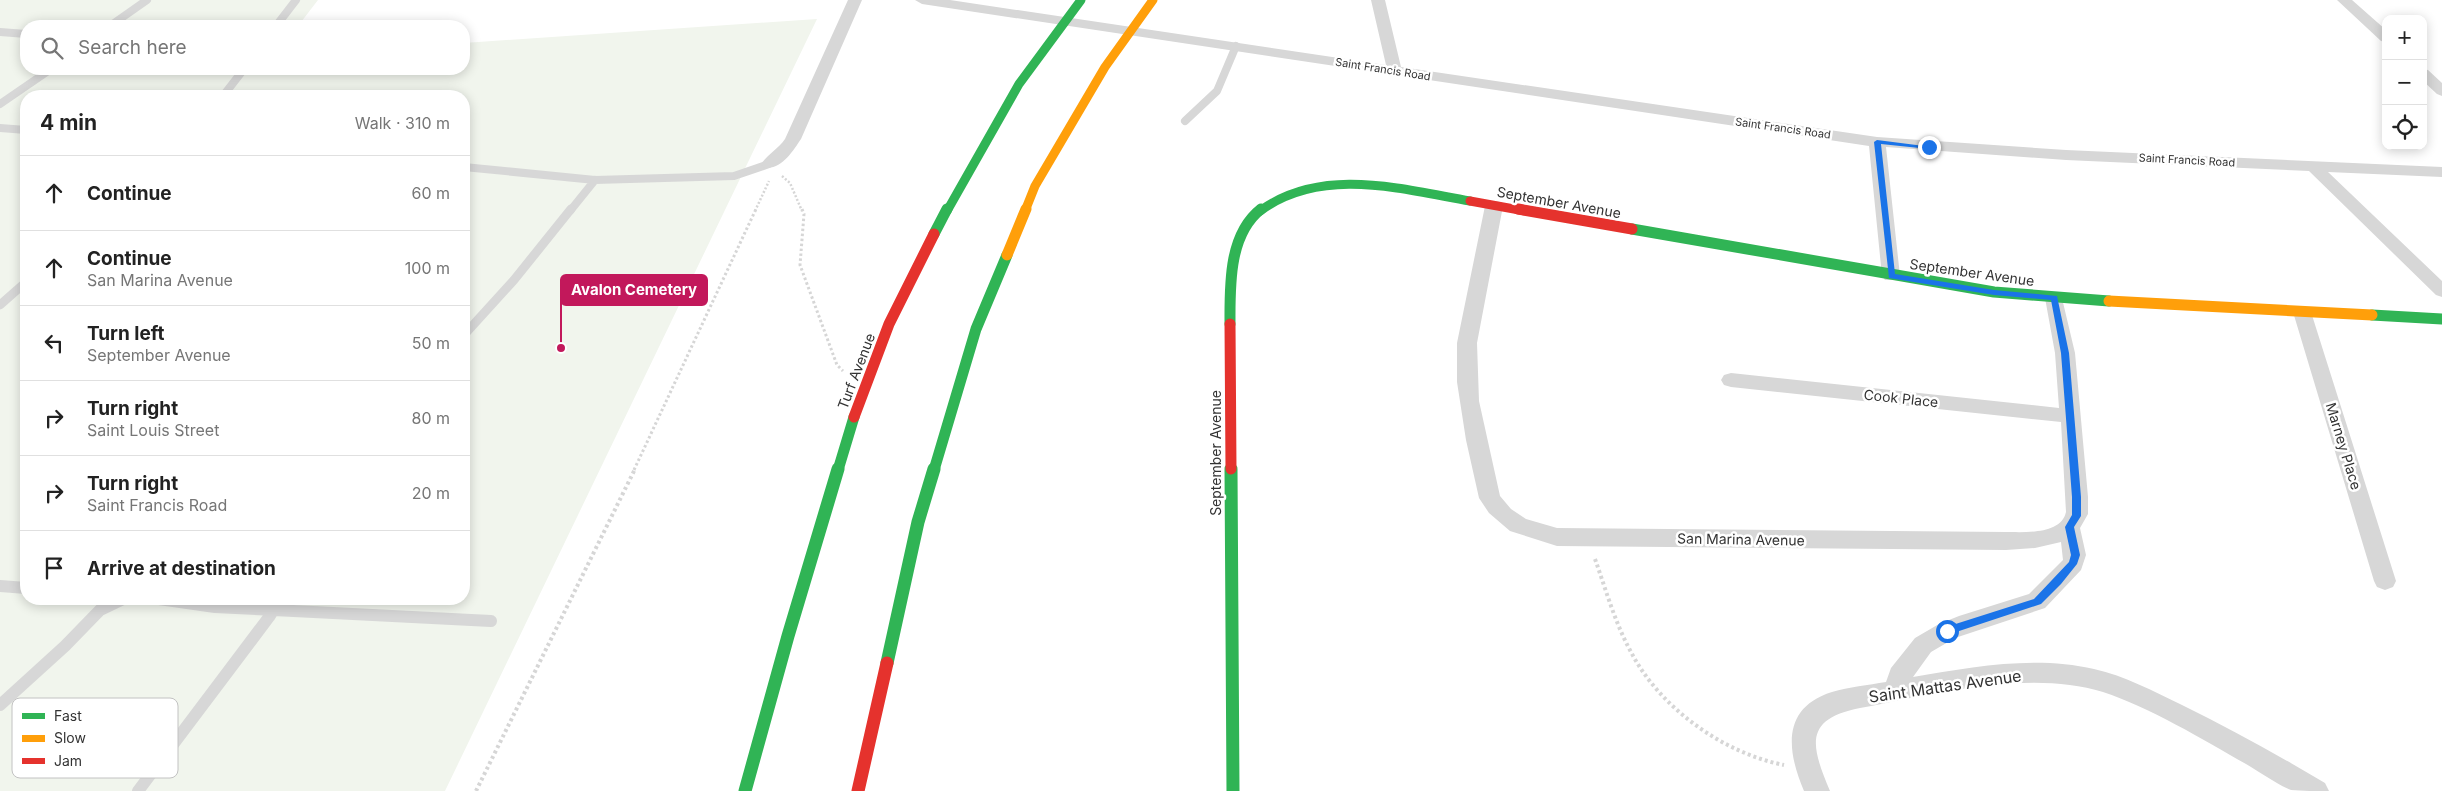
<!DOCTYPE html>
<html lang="en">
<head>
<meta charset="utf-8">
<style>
  :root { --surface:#fff; --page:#f2f2f2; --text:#222; --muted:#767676; --line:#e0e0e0 }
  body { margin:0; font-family:Inter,sans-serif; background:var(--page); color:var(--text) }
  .controls { position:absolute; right:15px; top:15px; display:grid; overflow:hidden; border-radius:10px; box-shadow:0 2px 12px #0003 }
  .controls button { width:45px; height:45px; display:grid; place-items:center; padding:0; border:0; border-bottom:1px solid var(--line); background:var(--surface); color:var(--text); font:25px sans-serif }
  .stop { position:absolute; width:15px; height:15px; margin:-11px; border:4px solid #1a73e8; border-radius:50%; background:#fff }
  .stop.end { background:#1a73e8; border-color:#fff; box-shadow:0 1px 5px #0008 }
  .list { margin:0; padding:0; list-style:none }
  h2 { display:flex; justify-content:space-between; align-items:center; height:65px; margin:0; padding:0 20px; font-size:21px }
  h2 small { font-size:16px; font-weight:400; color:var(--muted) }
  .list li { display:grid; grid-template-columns:32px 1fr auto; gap:15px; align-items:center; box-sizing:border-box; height:75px; padding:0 20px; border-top:1px solid var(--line) }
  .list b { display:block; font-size:19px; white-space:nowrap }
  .list p { margin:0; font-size:16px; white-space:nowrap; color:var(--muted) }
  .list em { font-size:16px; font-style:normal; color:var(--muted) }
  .icon { flex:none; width:28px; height:28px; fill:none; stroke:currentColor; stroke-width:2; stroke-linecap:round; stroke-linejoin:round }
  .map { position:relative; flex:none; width:2442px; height:791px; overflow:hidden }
  .search { position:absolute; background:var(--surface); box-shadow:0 2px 12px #0003; left:20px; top:20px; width:450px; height:55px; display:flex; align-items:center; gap:12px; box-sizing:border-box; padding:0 18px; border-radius:20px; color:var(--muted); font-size:19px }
  .panel { position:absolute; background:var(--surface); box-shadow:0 2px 12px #0003; left:20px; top:90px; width:450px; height:515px; border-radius:20px }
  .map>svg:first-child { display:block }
  .green { fill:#f1f5ed; fill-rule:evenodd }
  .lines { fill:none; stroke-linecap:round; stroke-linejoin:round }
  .path-far2 { stroke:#d6d6d6; stroke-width:2.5; stroke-dasharray:2 2; stroke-linecap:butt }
  .path-far1 { stroke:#d6d6d6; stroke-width:3; stroke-dasharray:2.5 2.5; stroke-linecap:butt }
  .path { stroke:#d6d6d6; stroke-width:4; stroke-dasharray:3 3; stroke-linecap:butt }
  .lane-far2 { stroke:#d7d7d7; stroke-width:8 }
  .lane-far1 { stroke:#d7d7d7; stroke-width:9 }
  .lane { stroke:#d7d7d7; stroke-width:12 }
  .street { fill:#d7d7d7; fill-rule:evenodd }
  .fast-far2 { stroke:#30b455; stroke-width:9 }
  .fast-far1 { stroke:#30b455; stroke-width:11 }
  .fast { stroke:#30b455; stroke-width:13 }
  .slow-far1 { stroke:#ff9f0a; stroke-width:9 }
  .slow { stroke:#ff9f0a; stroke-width:11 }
  .jam-far2 { stroke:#e5322d; stroke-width:9 }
  .jam-far1 { stroke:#e5322d; stroke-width:11 }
  .jam { stroke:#e5322d; stroke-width:13 }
  .route { fill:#1a73e8 }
  .labels { text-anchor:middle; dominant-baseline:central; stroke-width:5; stroke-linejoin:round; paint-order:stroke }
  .far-street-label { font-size:11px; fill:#333; stroke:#fff }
  .street-label { font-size:14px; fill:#333; stroke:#fff }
  .near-street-label { font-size:16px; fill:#333; stroke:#fff }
  .key { fill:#fff; stroke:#c2c2c2; stroke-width:1 }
  .key-label { font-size:14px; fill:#333 }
  .leader { fill:none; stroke:#c2185b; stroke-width:2 }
  .callout-dot { fill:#c2185b; stroke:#fff; stroke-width:2 }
  .callout { fill:#c2185b; stroke:#c2185b; stroke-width:2 }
  .callout-label { font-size:15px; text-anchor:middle; font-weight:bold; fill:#fff }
</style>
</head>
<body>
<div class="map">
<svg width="2442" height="791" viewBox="0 0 2442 791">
  <rect width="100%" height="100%" fill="#fff"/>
  <!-- green -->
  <path class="green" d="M0,0H318L298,26H26V69H464V43L817,19L445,791H0ZM26,96H464V599H26Z"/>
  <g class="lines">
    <!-- path-far2 -->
    <path class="path-far2" d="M782,176L790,183L802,211
      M755,211L769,181"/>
    <!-- path-far1 -->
    <path class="path-far1" d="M802,209L804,214L800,265L837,365L843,371
      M634,470L756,209"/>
    <!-- path -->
    <path class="path" d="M1595,559C1606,590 1615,623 1631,652C1660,708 1723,753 1784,765
      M476,791L635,469"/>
    <!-- lane-far2 -->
    <path class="lane-far2" d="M110,26L147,0
      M276,26L296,0
      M0,32L26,34
      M223,96L244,69
      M0,104L51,69
      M1185,121L1217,91L1236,46
      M0,128L26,130
      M464,167L595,180L734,176L769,164
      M570,211L595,180"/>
    <!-- lane-far1 -->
    <path class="lane-far1" d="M0,305L26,282
      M464,335L514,280L571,209"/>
    <!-- lane -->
    <path class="lane" d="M0,586L26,588
      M159,599L215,607L491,621
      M0,705L65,646L100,610L123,599
      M138,791L269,617L280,599"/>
    <!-- street -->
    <path class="street" d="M848,0H862L801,139C793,151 780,172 763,167L761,164C768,154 778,149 785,139Z
      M915,0H950L1386,65L1371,0H1385L1401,67L1877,137L2066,150L2442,167V177L2328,172L2442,281V297L2436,295L2309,171L2066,160L1886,147L1900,276L1897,280H1885L1882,276L1869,146L922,4Z
      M2337,0H2352L2386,30V42L2381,41Z
      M2423,69L2428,70L2442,83V96L2437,94L2423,81Z
      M1494,201L1500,202L1503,206L1477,343L1479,401L1500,496L1511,509L1526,519L1557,528L2006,532C2024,532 2061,535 2066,512L2061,422L1731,387L1724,385L1721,380L1724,375L1731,373L2059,408L2055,353L2045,298L2047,294L2054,292L2061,294L2075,353L2088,497V514L2080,528L2086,555L2081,570L2045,608L1955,638L1931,652L1913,677C1971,667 2035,655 2094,669C2125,676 2153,691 2182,705C2231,729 2278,755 2325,783L2329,791C2318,791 2301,791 2291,790C2276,784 2260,772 2246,764C2204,740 2149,707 2103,692C2030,669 1934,694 1860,708C1803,719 1811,746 1830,791H1804C1787,751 1781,708 1832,692C1849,687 1868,685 1886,682L1891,668L1915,638L1939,624L1959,616L2029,594L2063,560L2061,542L2035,548L2006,550L1557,546L1510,531L1489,513L1479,498L1466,440L1457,382V343L1485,206L1488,202Z
      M2302,306L2309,308L2311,312L2396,581L2393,587L2385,590L2377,587L2374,581L2293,312L2295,308Z"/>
    <!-- fast-far2 -->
    <path class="fast-far2" d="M947,211L1019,84L1081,0
      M1260,211C1322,166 1401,189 1470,201"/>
    <!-- fast-far1 -->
    <path class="fast-far1" d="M1632,229L1994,292L2109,301
      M934,234L947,209
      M2372,315L2442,319
      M1230,324C1230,287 1228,235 1261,209
      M838,470L854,417
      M934,470L976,329L1007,255"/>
    <!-- fast -->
    <path class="fast" d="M1231,469L1233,791
      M887,663L918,522L934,469
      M745,791L788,636L838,469"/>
    <!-- slow-far1 -->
    <path class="slow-far1" d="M1025,211L1035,186L1105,67L1153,0"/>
    <!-- slow -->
    <path class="slow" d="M1007,255L1026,209
      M2109,301L2372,315"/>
    <!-- jam-far2 -->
    <path class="jam-far2" d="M1470,201L1525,211"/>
    <!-- jam-far1 -->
    <path class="jam-far1" d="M1518,209L1632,229
      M1230,324L1231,469
      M854,417L889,324L934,234"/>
    <!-- jam -->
    <path class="jam" d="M858,791L887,663"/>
  </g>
  <!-- route -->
  <path class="route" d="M1877,140L1932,147L1929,149L1881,144L1895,274L1994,290L2057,296L2069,353L2081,497V516L2074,527L2080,555L2077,564L2061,584L2041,604L1947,635L1942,631L1943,628L2034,599L2069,562L2071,555L2065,527L2072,515V497L2061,353L2051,300L1994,295L1889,278L1874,142Z"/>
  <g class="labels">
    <!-- far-street labels -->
    <g class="far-street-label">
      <text transform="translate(1383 69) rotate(9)">Saint Francis Road</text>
      <text transform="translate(1783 128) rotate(8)">Saint Francis Road</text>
      <text transform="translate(2187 160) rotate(3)">Saint Francis Road</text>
    </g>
    <!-- street labels -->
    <g class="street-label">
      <text transform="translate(1559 202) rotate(10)">September Avenue</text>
      <text transform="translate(1972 272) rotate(8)">September Avenue</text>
      <text transform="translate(856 371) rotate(-69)">Turf Avenue</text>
      <text transform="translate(1901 398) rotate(6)">Cook Place</text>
      <text transform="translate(2344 446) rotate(73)">Marney Place</text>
      <text transform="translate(1215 453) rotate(-90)">September Avenue</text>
      <text transform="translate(1741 539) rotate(1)">San Marina Avenue</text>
    </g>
    <!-- near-street labels -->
    <g class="near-street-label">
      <text transform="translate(1945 686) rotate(-8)">Saint Mattas Avenue</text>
    </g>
  </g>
  <!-- legend -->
  <rect x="12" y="698" width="166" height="80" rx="8" class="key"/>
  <rect x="22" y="713" width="23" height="6" fill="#30b455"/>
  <rect x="22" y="735" width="23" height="7" fill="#ff9f0a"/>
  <rect x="22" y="758" width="23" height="6" fill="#e5322d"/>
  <g class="key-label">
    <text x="54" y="721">Fast</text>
    <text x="54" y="743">Slow</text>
    <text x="54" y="766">Jam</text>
  </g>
  <!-- callouts -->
  <path class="leader" d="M561 348L561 290"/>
  <circle class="callout-dot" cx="561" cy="348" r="5"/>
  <rect class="callout" x="561" y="275" width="146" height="30" rx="5"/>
  <g class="callout-label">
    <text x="634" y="295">Avalon Cemetery</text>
  </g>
</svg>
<div class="controls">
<button>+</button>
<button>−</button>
<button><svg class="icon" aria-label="locate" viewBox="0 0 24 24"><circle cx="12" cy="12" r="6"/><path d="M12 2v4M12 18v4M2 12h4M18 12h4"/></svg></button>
</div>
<div class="stop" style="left:1947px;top:631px"></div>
<div class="stop end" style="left:1929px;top:147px"></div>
<div class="search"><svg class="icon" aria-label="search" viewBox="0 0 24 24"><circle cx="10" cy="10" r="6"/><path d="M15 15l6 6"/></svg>Search here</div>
<section class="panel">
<h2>4 min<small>Walk · 310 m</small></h2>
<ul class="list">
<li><svg class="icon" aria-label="ahead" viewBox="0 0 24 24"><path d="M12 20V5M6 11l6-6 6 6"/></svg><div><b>Continue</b></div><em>60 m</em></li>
<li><svg class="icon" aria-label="ahead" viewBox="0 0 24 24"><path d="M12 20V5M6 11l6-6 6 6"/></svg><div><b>Continue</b><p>San Marina Avenue</p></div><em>100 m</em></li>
<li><svg class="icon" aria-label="left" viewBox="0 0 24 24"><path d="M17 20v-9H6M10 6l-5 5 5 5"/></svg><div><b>Turn left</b><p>September Avenue</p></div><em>50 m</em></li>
<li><svg class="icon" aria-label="right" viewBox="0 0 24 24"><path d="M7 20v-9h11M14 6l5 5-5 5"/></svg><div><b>Turn right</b><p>Saint Louis Street</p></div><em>80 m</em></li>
<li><svg class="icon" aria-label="right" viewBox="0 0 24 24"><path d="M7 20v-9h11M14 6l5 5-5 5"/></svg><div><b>Turn right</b><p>Saint Francis Road</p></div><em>20 m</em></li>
<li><svg class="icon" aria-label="arrive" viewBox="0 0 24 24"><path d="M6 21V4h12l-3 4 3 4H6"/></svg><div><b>Arrive at destination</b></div></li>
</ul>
</section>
</div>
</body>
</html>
